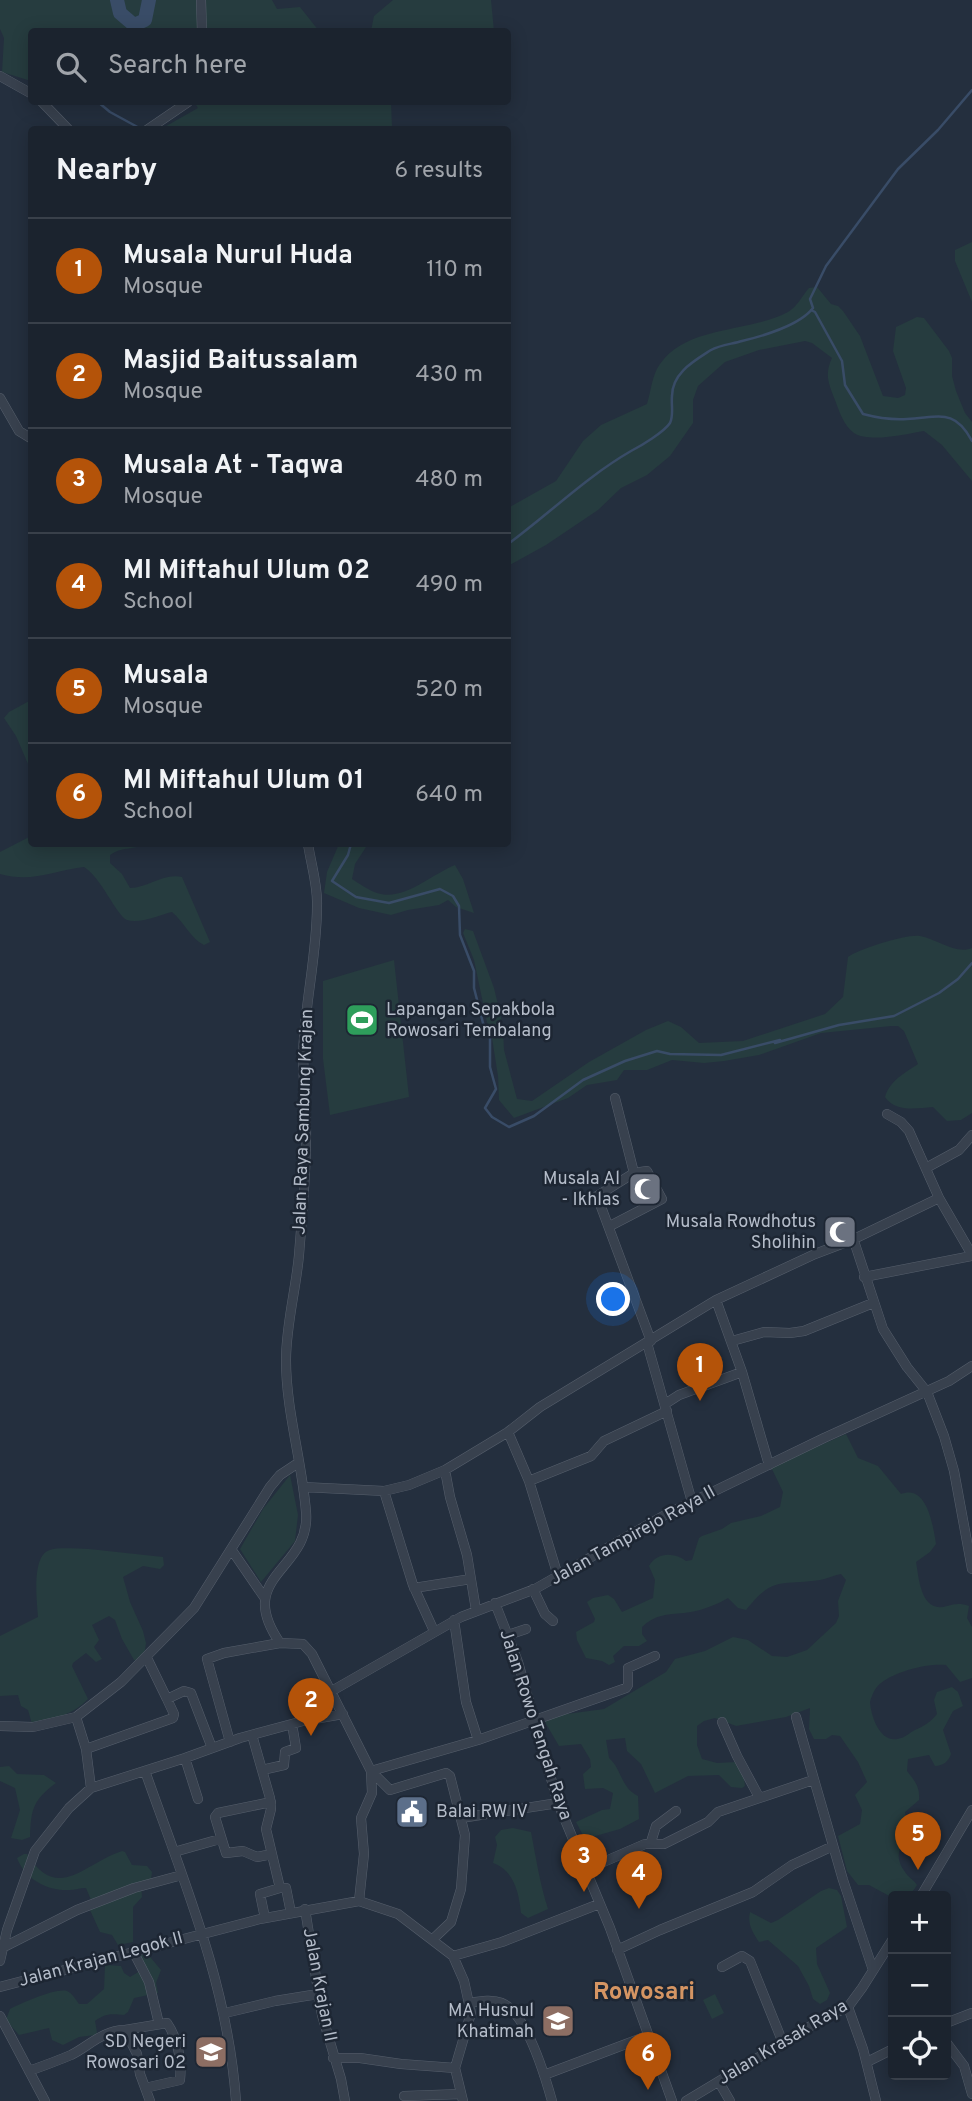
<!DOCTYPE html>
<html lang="en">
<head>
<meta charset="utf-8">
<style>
  :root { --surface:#1b232e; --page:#282f3a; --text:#f1f3f6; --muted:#a0a4aa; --line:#39404a; --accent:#b45309 }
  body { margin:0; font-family:Overpass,sans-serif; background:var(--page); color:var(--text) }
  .controls { position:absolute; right:21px; bottom:21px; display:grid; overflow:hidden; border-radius:7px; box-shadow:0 4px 18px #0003 }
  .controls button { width:63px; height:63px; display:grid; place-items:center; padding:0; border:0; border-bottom:2px solid var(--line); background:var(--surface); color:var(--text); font:35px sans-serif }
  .you { position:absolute; left:614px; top:1300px; width:24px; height:24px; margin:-18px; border:5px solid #fff; border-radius:50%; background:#1a73e8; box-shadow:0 0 0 10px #1a73e833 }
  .badge { display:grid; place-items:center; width:46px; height:46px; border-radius:50%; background:var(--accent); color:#fff; font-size:23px; font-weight:700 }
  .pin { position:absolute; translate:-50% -58px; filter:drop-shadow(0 2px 4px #0008) }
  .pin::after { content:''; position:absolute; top:37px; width:24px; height:21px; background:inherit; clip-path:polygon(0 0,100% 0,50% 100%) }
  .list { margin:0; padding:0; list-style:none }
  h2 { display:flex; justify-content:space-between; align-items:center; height:91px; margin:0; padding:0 28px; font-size:30px }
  h2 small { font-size:23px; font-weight:400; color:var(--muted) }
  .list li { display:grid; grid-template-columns:46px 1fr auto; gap:21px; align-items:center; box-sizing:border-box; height:105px; padding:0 28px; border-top:2px solid var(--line) }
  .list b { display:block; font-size:26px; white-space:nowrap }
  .list p { margin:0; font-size:23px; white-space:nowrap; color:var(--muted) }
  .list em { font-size:23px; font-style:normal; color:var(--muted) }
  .icon { flex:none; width:38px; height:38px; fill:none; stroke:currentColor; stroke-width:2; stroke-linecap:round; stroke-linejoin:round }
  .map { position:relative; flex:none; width:972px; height:2101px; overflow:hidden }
  .search { position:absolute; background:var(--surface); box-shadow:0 4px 18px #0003; left:28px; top:28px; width:483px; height:77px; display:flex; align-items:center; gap:18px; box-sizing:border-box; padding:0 24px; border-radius:7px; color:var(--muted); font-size:26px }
  .panel { position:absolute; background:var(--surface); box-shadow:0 4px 18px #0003; left:28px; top:126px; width:483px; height:721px; border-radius:7px }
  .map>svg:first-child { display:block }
  .green { fill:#263c3f }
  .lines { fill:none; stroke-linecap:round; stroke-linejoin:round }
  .stream { stroke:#394c67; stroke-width:2.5 }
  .river { stroke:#394c67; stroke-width:14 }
  .street-casing { stroke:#565f6c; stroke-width:10 }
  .street { stroke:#38414e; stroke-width:9 }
  .labels { text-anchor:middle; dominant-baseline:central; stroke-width:5; stroke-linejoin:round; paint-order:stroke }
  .poi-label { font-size:18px; fill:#b4bcc9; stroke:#1d2633; text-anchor:end }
  .street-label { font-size:18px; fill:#b4bcc9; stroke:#1d2633 }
  .district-label { font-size:24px; font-weight:bold; fill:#d59563; stroke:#1d2633 }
</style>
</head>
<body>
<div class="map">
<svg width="972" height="2101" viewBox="0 0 972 2101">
  <rect width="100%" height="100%" fill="#242f3e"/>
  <!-- green -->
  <path class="green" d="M0,0H272L277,9L300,7L319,31L32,32L31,81L2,72L4,38L0,29Z
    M393,0H491L494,31H371L374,16Z
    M194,102H391L392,126L391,130L161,129L198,108Z
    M972,242V302L955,261V250Z
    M817,287L831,304L838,306L843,311L860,336L883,396L898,398L905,395L906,388L893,351L896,327L917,317L924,318L949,351L952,358V376L956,391L965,413L972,422V481L942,445L924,431C907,434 869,443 854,433C844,426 839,411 835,400C829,384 824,375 832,358L812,343L805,341L759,350L725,362L698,386L693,400V423L670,456L647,475L621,488L598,510L546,545L508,566V508L556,481L583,441L601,425L647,404C651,391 652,375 660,364C687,325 749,333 788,312C797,307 802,296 809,288Z
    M31,700V771L16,736L4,718L9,712Z
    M31,836L32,844H149C137,849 120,847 110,855V863L122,874L130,888C148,888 163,873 182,877L210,942L204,945C191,939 184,922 172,912C159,915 141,924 127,920C116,915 101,877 84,867C52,871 32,883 0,874V852Z
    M339,844H368L355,864L352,879C360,884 368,890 377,893C403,902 432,874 455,865L463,879L474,913L456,907L448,900L439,905L408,910L391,915L359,908L324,893L327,872Z
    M465,929L473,931L494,988L503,1026L504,1050L517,1099L532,1101L589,1062L646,1030L668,1021L681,1027L699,1043L743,1041L825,1014L843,997L848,957C859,949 906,934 920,936C937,939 956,955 972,948V1113L961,1120L947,1121L933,1107C917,1108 896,1113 885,1097C890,1080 905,1073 918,1064L904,1031L898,1026H891L821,1033L759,1055L724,1061L704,1063L672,1060L647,1070H624L617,1080L587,1085L568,1098L514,1118L499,1100L498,1076L492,1038L488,1027L474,960L463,933Z
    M394,960L409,1097L330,1115L323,1059V981Z
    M846,1434L858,1458L878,1466L901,1494C927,1484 933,1525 936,1544L930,1552L916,1562C919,1579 921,1614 947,1606C955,1604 960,1603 969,1606L967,1618L972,1627V1678L960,1682L946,1665C928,1663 896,1671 881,1683C875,1687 872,1695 870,1702C871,1717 881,1746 901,1738C906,1737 910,1732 915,1730C924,1726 931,1722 937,1714L934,1700L937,1692L952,1687L958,1692L963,1706L953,1711L943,1730L951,1754C949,1761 943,1766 935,1766L929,1755L908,1759L907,1771C915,1781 920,1787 919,1800L905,1812L906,1821L922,1826L923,1829L919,1836C900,1840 892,1855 905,1872C908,1877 914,1880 917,1885C912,1895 904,1896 893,1896V1898L869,1885H858L847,1871L838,1836L860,1824L862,1810L855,1795L867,1782L858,1762L840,1736L832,1735L826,1739H814L809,1729L810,1708L786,1717L736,1726L715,1718L704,1721L697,1726V1745L702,1759L717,1763L736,1762L744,1778L745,1786L742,1788L731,1787L719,1775L688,1776L655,1793L641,1764L627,1751L625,1738L606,1740L609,1758C622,1769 620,1787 638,1796L639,1819L620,1829L585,1839L576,1822L602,1810L610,1809L613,1793L603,1788L585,1789L583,1774L591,1767L590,1759L581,1744L559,1746L545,1722L552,1716L604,1709L666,1672L675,1659L705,1651L733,1637L748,1640L772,1656L787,1657L807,1650L836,1623L839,1616L838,1601L846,1580L841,1574C834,1575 827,1579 820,1580C780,1586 774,1575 746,1610L738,1608L728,1598C717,1605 697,1612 684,1613C667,1614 654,1615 642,1627V1634L647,1641L639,1646H624L613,1656L615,1662L609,1665L602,1661L586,1658L577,1640L576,1632L594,1622L595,1619L587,1602L593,1598L608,1595L614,1599L622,1612L653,1598L655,1580L649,1566C657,1552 674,1552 686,1561L692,1560L699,1538L702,1536L722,1529L731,1523L761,1516L780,1507L783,1492L771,1467Z
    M290,1475L298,1515L295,1541L261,1582L240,1549L263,1509Z
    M89,1549L163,1557L164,1565L160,1569L143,1566L123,1577L130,1602L143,1631L146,1643L145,1650L138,1660H134L122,1639L115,1620L109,1616L92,1625L99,1640L94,1647L102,1659L96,1662L86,1653L73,1663L72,1666L88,1699C73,1715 53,1719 32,1724L28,1710L21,1706L18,1695L0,1696V1636L38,1617C37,1602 31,1555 50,1550C59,1547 78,1549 89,1549Z
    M9,1766L17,1774L44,1775L56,1783C33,1800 31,1809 30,1837L22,1840L11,1838L20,1810L15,1788L0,1781V1767Z
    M513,1828L531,1832C536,1858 540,1884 548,1909L528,1918L521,1913C519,1893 514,1870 493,1863L497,1845L495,1837L501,1830Z
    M122,1851L125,1852L132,1865L147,1866L152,1872L151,1879L141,1883L142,1897L133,1907V1942L118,1945L112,1935L100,1932L90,1910L94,1907L86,1888C80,1888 75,1890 69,1890C47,1891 25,1879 17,1858L24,1854H27C58,1903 83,1864 122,1851Z
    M829,1888L837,1890L841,1896L847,1927L816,1948L817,1964L830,1993L827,2000L820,2004L813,1999L809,1986L798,1966L768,1940L759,1942C753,1933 747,1924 750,1912L771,1923L778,1920L821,1891Z
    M146,1952L161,1970L156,1983L158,1993L134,1998L128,2012L124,2015C112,2014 106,2013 95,2021L97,2032L95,2035L79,2037L63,2045L52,2040L49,2028L19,2035L6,2020L10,2009C22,2003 55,1988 67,1991C72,1993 76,2000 79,2004H87L104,1989L105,1965L121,1966L124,1973L130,1977L140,1971L137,1957Z
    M715,1994L724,2013L712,2019L703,2000Z"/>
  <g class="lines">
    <!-- stream -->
    <path class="stream" d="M128,19L129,32
      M98,102L110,112L143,130
      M811,310L815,312L842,361L845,385L863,414C878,418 891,420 907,419C938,418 954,407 972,441
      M508,544C550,513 586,477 631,451C641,446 664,432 670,423C674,415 671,405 672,396C672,373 694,361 711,350C720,345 732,344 742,341C763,336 800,325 813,308L810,299L826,266L898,169L938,130L972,90
      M351,844L348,855L332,881L356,897L389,903L440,889L453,896L459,906L460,935L474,971V988L483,1023L490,1036V1067L496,1089L485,1108L492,1117L509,1127L534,1116L583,1080L625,1061L657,1051L670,1054L721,1055L780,1040L775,1043L839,1025L894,1016L939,993L958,979L972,963"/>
    <!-- river -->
    <path class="river" d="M117,0L120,13L134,25L145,20L149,0"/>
    <defs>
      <path id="street" d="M201,0L202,32
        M0,76L32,94
        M42,102L69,130
        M147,130L188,102
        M0,398L19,431L32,439
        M615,1098L634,1173L597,1196L651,1341
        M887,1114L901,1122L909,1131L939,1198L972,1255
        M926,1168L959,1150L972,1135
        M610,1226L662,1199L647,1171L634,1173
        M849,1226L883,1329L907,1367L927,1392L944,1436L954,1471L972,1569
        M864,1277L972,1256
        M716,1300L742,1372L769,1465
        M732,1341L764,1332L790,1333L804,1331L873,1303
        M647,1343L692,1502
        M665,1404L679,1395L742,1372
        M508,1432L529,1481L558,1576
        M445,1470L450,1497L467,1555L476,1610
        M529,1481L591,1456L604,1441L667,1411
        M303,1487L384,1491L409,1485L445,1470L508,1432L540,1407L716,1300L815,1254L852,1240L939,1198
        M384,1491L413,1585L434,1631
        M231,1549L264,1597
        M414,1588L471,1579
        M533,1589L545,1614L553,1621
        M495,1603L518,1662L558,1803L610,1928L672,2101
        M454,1620L466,1702L478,1740
        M508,1635L526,1629
        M147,1658L167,1699L184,1691L191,1693L212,1748
        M330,1692L461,1617L535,1589L665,1515L824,1438L949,1381L972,1366
        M76,1717L86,1749L91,1788
        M796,1717L843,1880L873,1970
        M722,1722L737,1756L759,1797
        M0,1726L33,1727L76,1717L121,1682L194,1608L270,1487L280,1475L298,1463
        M252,1735L270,1798L271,1809L266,1829L280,1888L260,1894L265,1918
        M230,1742L207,1659L224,1653L280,1643
        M86,1749L173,1718L174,1714L167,1699
        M185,1758L198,1799
        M262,1770L284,1765L285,1752L296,1748L292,1724
        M145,1771C183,1879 228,1985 236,2101
        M271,1802L218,1813L215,1817L226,1853L243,1851L257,1857L272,1854
        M461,1818L558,1803
        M651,1842L656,1826L676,1811
        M174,1852L220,1839
        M585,1870L645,1844H664L708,1822L718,1812L813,1780
        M280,1888H286L291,1913
        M921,1896L972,1810
        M359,1901L398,1914L453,1956L464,1981L471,2013L455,2068L463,2101
        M305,1909L322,2015L341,2079L345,2101
        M433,1939L451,1922L461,1889L465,1835L450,1776L446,1773L390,1790L371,1771L478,1740L626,1688L628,1685V1668L655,1656
        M2,1948L77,1910L134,1888L182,1875
        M617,1950L660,1930L753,1892L792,1865L833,1846
        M133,1951L149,1982L159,2024
        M453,1956L502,1942L599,1904
        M0,1961L7,1930L35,1851L69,1808L91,1788L185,1758L240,1738L303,1721L343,1714
        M722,1967L742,1956L750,1961L783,2043
        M0,1987L260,1919L359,1901L364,1854L361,1818L372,1793L371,1771L312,1654L303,1644L280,1643C233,1575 311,1571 306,1512C302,1461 286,1411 286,1360C286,1325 296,1289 299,1255C302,1216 306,1177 306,1138C307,1105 301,1071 304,1038C307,994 317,950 317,906C318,886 311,864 308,844
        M469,2003C481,2001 492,1999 502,2003C527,2014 545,2076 552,2101
        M848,2007L863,2049L876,2101
        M225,2013L275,2001L318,1994
        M0,2016L45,2101
        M946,2023L972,2013
        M125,2030L167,2023C178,2039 182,2061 180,2080L145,2088
        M946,2042L964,2066L972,2094
        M333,2058H360L401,2064L455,2068
        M867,2062L893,2049
        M29,2071C43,2066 57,2061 71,2055C89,2046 103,2030 125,2030L137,2054L140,2074L150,2101
        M544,2075L647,2036
        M719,2082L730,2101
        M404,2096L461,2094
        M686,2101L824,2018L848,2007L862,1988L893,1939"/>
    </defs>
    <!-- street casing -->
    <use href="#street" class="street-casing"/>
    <!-- street -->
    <use href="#street" class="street"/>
  </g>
  <!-- icons -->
  <defs>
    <symbol id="stadium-square" viewBox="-11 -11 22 22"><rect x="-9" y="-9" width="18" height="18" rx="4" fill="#2e9e5b" stroke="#1d2633"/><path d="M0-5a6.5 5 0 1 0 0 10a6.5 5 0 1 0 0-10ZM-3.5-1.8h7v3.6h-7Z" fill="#fff"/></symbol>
    <symbol id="mosque-square" viewBox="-11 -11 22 22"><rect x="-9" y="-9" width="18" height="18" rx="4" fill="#6b7280" stroke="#1d2633"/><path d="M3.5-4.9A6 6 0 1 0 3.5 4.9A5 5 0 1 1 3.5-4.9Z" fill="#fff"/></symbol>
    <symbol id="civic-square" viewBox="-11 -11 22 22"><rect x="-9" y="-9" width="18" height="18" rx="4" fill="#5c6f8a" stroke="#1d2633"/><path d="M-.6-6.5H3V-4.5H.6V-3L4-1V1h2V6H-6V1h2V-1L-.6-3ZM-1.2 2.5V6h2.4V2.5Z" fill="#fff"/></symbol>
    <symbol id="school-square" viewBox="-11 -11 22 22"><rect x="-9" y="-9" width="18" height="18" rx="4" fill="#8d6e63" stroke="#1d2633"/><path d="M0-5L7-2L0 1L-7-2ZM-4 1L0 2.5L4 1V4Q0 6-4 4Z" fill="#fff"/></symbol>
  </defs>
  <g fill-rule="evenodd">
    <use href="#stadium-square" x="343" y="1001" width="38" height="38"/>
    <use href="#mosque-square" x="626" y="1170" width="38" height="38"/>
    <use href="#mosque-square" x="821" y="1213" width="38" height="38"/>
    <use href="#civic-square" x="393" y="1793" width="38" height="38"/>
    <use href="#school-square" x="539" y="2002" width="38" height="38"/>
    <use href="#school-square" x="192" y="2033" width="38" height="38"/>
  </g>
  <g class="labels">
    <!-- poi labels -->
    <g class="poi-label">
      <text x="386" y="1010" text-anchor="start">Lapangan Sepakbola<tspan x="386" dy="21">Rowosari Tembalang</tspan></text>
      <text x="620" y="1179">Musala Al<tspan x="620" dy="21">- Ikhlas</tspan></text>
      <text x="816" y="1222">Musala Rowdhotus<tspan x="816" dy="21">Sholihin</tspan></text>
      <text x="436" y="1812" text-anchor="start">Balai RW IV</text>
      <text x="534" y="2011">MA Husnul<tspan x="534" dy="21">Khatimah</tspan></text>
      <text x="186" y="2042">SD Negeri<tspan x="186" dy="21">Rowosari 02</tspan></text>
    </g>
    <!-- street labels -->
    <g class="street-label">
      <text transform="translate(304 1122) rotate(-88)">Jalan Raya Sambung Krajan</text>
      <text transform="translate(633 1536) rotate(-29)">Jalan Tampirejo Raya II</text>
      <text transform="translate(535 1725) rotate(72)">Jalan Rowo Tengah Raya</text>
      <text transform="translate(101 1960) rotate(-15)">Jalan Krajan Legok II</text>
      <text transform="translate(319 1985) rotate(79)">Jalan Krajan II</text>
      <text transform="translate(783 2043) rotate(-31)">Jalan Krasak Raya</text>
    </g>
    <!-- district labels -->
    <g class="district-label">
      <text x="644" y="1993">Rowosari</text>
    </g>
  </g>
</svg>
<div class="controls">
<button>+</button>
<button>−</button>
<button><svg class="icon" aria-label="locate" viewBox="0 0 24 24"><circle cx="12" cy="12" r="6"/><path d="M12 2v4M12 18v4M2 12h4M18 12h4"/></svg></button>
</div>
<div class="you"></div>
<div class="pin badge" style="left:700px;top:1401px">1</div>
<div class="pin badge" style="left:311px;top:1736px">2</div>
<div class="pin badge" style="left:584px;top:1892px">3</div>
<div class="pin badge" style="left:639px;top:1909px">4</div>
<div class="pin badge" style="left:918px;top:1870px">5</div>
<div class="pin badge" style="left:648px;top:2090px">6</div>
<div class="search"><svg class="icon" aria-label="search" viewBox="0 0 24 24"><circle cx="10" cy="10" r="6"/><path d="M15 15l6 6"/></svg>Search here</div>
<section class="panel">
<h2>Nearby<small>6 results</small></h2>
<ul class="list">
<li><span class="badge">1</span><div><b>Musala Nurul Huda</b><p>Mosque</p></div><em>110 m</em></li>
<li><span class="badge">2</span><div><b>Masjid Baitussalam</b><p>Mosque</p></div><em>430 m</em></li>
<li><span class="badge">3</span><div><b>Musala At - Taqwa</b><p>Mosque</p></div><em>480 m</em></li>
<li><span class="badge">4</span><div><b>MI Miftahul Ulum 02</b><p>School</p></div><em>490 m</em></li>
<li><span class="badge">5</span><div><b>Musala</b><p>Mosque</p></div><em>520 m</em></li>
<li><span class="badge">6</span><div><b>MI Miftahul Ulum 01</b><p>School</p></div><em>640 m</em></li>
</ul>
</section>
</div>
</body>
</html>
